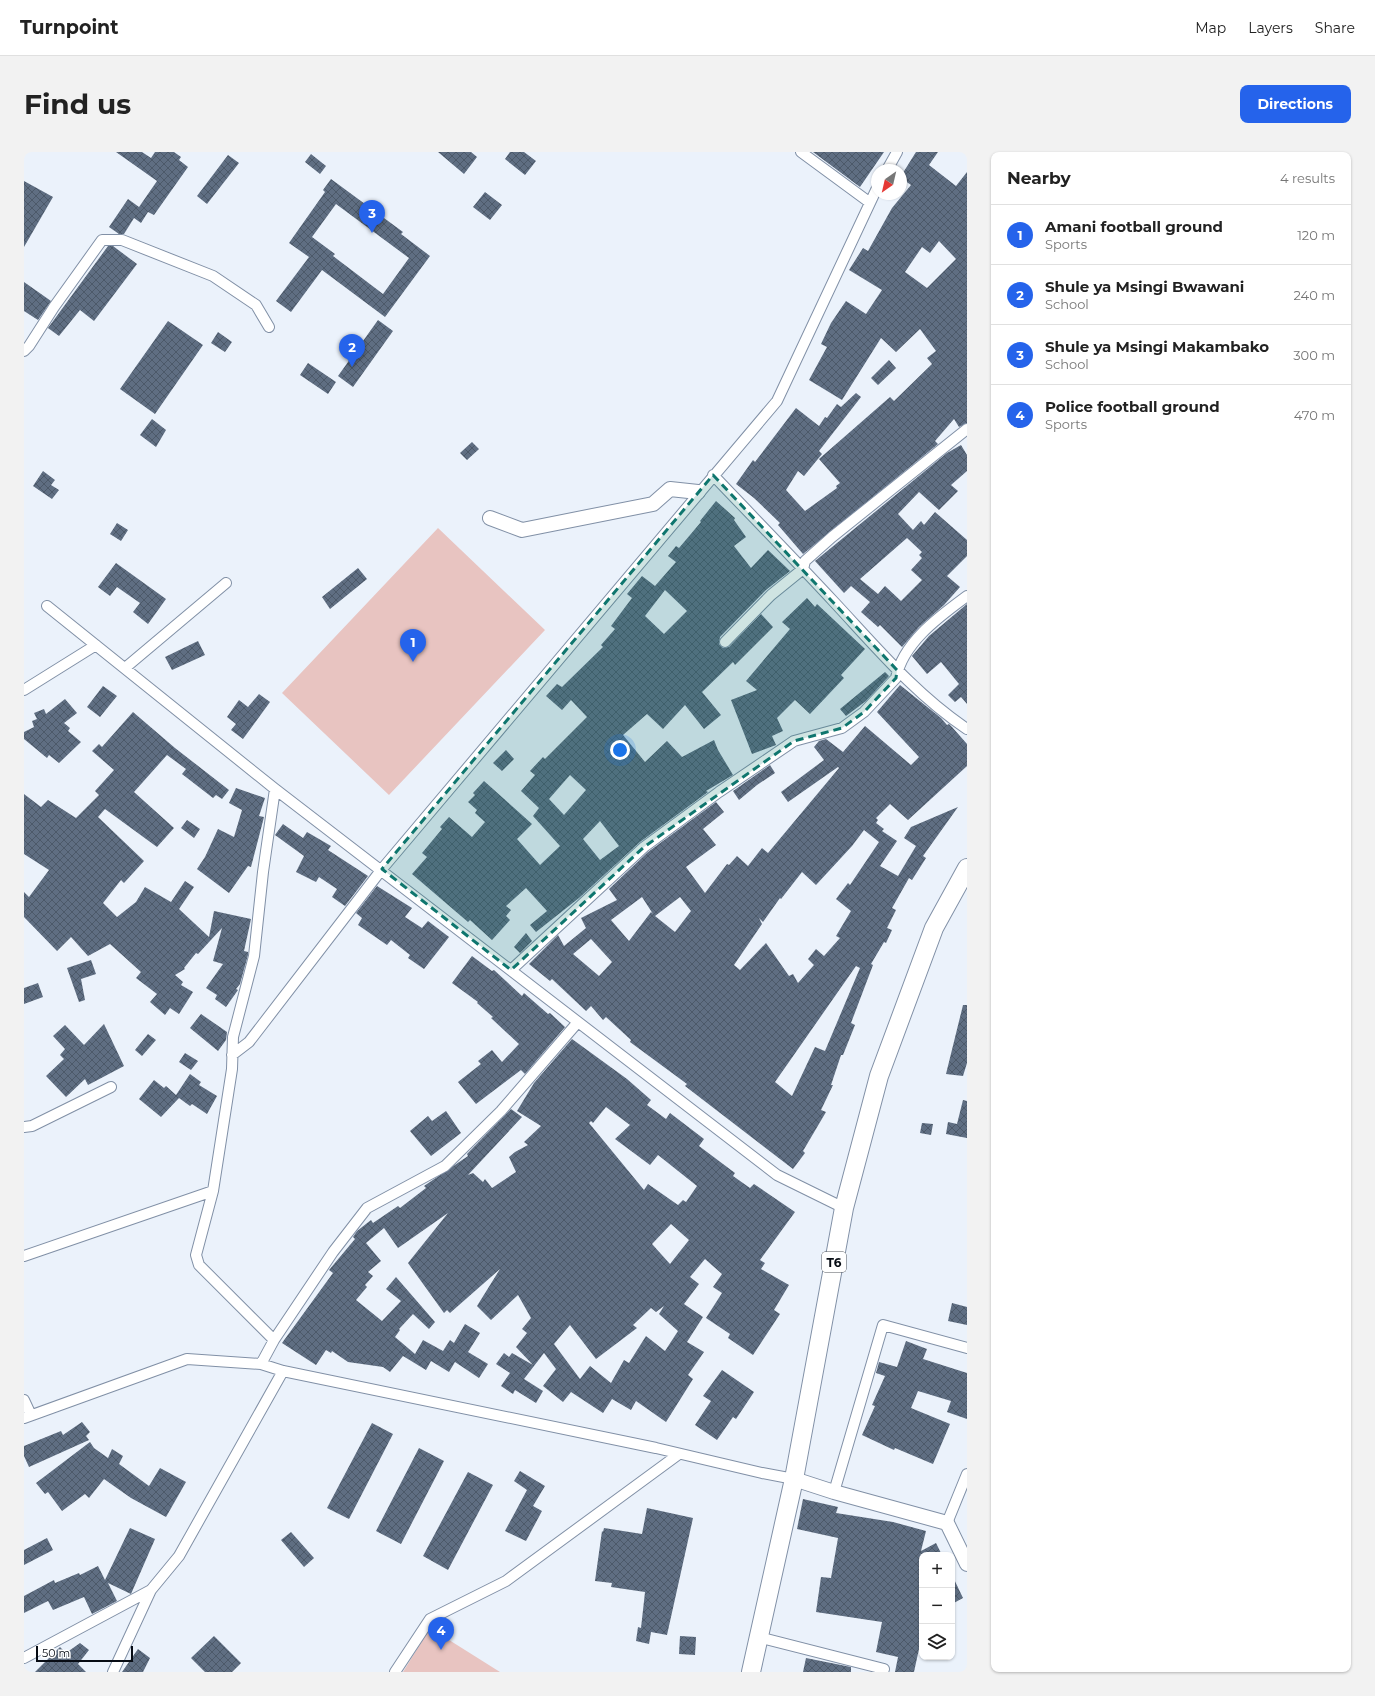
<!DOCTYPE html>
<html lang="en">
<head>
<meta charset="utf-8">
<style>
  :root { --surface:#fff; --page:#f2f2f2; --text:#222; --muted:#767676; --line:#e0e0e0; --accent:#2563eb }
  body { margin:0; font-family:Montserrat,sans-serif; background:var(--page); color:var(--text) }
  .controls { position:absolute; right:12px; bottom:12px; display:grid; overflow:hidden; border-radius:8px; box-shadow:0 1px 3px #0004 }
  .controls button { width:36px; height:36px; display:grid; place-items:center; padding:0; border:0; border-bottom:1px solid var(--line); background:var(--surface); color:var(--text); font:20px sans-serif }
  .compass { position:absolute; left:847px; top:12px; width:36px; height:36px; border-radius:50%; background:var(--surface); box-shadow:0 1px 3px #0004; rotate:214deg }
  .scale { position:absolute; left:12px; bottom:10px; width:97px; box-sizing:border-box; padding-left:4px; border:2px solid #070c14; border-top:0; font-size:11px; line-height:14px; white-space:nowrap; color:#070c14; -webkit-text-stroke:3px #fff; paint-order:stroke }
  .you { position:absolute; left:596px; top:598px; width:14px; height:14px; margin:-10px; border:3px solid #fff; border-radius:50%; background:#1a73e8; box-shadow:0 0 0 6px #1a73e833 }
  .badge { display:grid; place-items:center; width:26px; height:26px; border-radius:50%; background:var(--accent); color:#fff; font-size:13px; font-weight:700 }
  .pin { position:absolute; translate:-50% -33px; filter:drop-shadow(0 1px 2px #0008) }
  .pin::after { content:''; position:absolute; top:21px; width:14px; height:12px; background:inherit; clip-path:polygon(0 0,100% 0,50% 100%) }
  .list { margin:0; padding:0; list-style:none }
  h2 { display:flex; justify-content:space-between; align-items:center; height:52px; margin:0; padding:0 16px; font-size:17px }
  h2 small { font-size:13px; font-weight:400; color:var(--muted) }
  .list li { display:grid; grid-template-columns:26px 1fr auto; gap:12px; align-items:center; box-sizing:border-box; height:60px; padding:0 16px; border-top:1px solid var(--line) }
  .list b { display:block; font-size:15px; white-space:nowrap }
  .list p { margin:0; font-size:13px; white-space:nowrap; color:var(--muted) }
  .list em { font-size:13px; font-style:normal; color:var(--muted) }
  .icon { flex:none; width:22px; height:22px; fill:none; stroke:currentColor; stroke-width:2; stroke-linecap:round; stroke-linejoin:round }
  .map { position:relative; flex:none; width:943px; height:1520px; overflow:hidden; border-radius:8px }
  header { display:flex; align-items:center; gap:24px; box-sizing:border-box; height:56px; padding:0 20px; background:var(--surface); border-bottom:1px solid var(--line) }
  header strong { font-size:19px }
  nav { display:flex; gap:22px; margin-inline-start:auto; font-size:14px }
  .intro { display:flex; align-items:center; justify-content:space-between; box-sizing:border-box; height:96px; padding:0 24px }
  h1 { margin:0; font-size:28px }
  .button { padding:10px 18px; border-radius:8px; background:var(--accent); color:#fff; font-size:14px; font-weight:700 }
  main { display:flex; gap:24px; padding:0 24px }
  aside { flex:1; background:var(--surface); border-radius:8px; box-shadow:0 1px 3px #0004 }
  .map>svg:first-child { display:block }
  .grass { fill:#e8c4c1 }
  .building { fill:url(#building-cross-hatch); fill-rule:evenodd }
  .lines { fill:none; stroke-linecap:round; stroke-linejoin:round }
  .street-casing { stroke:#8190a6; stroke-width:12 }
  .secondary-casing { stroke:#8190a6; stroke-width:16 }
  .highway-casing { stroke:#8190a6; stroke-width:20 }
  .street { stroke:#fff; stroke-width:10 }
  .secondary { stroke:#fff; stroke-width:14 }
  .highway { stroke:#fff; stroke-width:18 }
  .marked { fill:#0f766e; fill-opacity:0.2; stroke:#0f766e; stroke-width:3; stroke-dasharray:8 5; stroke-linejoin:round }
  .labels { text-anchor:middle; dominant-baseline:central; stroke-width:3; stroke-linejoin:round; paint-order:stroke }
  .shield { fill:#fff; stroke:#51555a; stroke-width:1 }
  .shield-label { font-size:12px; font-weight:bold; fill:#070c14 }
</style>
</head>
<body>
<header>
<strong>Turnpoint</strong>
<nav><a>Map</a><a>Layers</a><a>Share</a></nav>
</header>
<div class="intro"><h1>Find us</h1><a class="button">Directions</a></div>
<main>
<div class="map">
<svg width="943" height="1520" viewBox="0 0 943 1520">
  <defs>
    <pattern id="building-cross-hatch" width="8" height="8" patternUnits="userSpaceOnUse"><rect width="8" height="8" fill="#5f6e82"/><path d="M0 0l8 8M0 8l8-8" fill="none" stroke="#4c5969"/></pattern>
  </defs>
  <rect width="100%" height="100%" fill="#ebf2fb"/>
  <!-- grass -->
  <path class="grass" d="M414,376L521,478L365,643L258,541Z
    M406,1476L476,1520H379Z"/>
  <!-- building -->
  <path class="building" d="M92,0H118L127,6L131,0H150L157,5L155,8L164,15L130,63L124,60L117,71L110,66L100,82H95L85,75L104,47L115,55L133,29Z
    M414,0H447L453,5L440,22Z
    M486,0H500L512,9L501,23L481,7Z
    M789,0H860L836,35Z
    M892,0H914L905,13L932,34L943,20V271L935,275L930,267L911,289L914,292L779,402L754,373L756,371L730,346L712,332L729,308L731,310L772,256L795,274L801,265L803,266L813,252L817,255L832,241L837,245L795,299L798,302L780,324L774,319L762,338L781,359L813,336L812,334L816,331L795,307L866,245L870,249L908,212L903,206L912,199L896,177L872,200L857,186L818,248L785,228L803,195L797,192L807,171L822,149L842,162L858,138L825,118L839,96L844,99L868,56L887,33L877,26V24ZM915,89L932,107L903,136L881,120L898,95L906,101Z
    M287,2L302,14L296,22L281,10Z
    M204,3L215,11L183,52L173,44Z
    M307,27L379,80L377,82L406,104L361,165L298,118L267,160L252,149L285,105L265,91L301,40L299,38ZM312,52L385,106L359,142L309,104L311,102L288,85Z
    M0,29L29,45L0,95Z
    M461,40L478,53L466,68L449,55Z
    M84,94H89L113,112L70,169L56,158L35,184L24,176Z
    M0,130L27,149L14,168L0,159Z
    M354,168L369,179L329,235L314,224Z
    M144,169L179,193L131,262L96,237Z
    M194,180L208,190L201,200L187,191Z
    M865,208L872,216L854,233L847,226Z
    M284,211L312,230L304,242L276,223Z
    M128,267L142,278L132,295L116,283Z
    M448,290L455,297L443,308L436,301Z
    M937,293L943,303V319L927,333L934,339L915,358L895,340L874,362L889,378L897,369L900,373L911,360L943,388V404L923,424L936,435L920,453L895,475L878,495L856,473L854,475L837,460L846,450L827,434L820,441L791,409L923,301ZM883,386L898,400L895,403L898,406L887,418L898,428L877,449L861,434L854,442L836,427Z
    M19,319L31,328L27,333L35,338L28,347L9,334Z
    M692,349L711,366L710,368L722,385L710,394L727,416L744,398L766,419L742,438L696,485L695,492L699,496L705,495L737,462L749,475L711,513L709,510L678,540L697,563L680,577L661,553L639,577L623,562L599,583L621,610L643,589L658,605L690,588L694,598L709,623L682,639L684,640L616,690L555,746L512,780L506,773L523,759L502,736L482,754L487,758L482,764L486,768L468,788L446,768L444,770L388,722L403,705L398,701L418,677L416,675L425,665L448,685L461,670L451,661L453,658L444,650L451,643L449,641L460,629L508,672L493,687L516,713L536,694L509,664L515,656L497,639L511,623L506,619L519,605L521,607L563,565L547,548L538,558L522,544L533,532L538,535L579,495L577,493L591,477L587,474L608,446L603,442L618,424L631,434L652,410L644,404L652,394L655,396L677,370L676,369ZM641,438L663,459L640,482L621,464ZM546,623L562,638L540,663L525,647ZM576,669L595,694L576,708L559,687Z
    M93,371L104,378L97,389L86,382Z
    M92,411L142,447L124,472L109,460L116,451L93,435L86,444L74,435Z
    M334,416L343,427L306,457L298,445Z
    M783,446L791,455L793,452L841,497L817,523L820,526L786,562L771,548L753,566L759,579L748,584L752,593L728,602L707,548L733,538L722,529L766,477L758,470Z
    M943,452V552L937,545L931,550L924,543L935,532L917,510L903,522L888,504L905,484Z
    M174,489L181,503L148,518L141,505Z
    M861,520L865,524L842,549L822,564L816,557Z
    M876,533L917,566L923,573L925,572L928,575L943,592V614L884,668L866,652L852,666L854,668L852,671L860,677L858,679L873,689L856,714L874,724L892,694L880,686L887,675L934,655L899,704L902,706L888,728L885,726L868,756L872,758L863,776L868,778L862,791L860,790L847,812L849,813L827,871L831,873L819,903H817L807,933H809L797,958L802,960L779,999L781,1001L769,1017L661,934L663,932L606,890L607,888L582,865L579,868L567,854L562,859L528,827L526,829L505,812L534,783L540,794L562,776L557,766L593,748L585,737L624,700L692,650L700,660L679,677L692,693L662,715L681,741L703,712L705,713L713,704L724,714L738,696L744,701L815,616L814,615L764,650L757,640L800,608L790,595L795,589L802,587L819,600L841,574L887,613L895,605L853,560ZM840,678L855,690L826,733L824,731L812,747L827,759L812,784L816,786L800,804L792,797L784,807L790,813L774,831L769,822L765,824L742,791L716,818L710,813L738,772L735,766L739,770L756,746L757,747L778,720L792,733L828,694ZM618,745L629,762L627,760L605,789L587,768ZM656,745L667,759L651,780L631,764ZM567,787L588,810L575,824L549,802ZM832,814L836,816L801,899L791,895L768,944L751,930Z
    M79,534L93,544L76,565L63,555Z
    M235,542L246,550L219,587L207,578L212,572L203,565L215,548L224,555Z
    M41,547L53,561L40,571L46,576L44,579L57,590L35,611L25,603L23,606L0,587V580L10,575L8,569L13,567L10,561L20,557L22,562Z
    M109,560L151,596L205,638L198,647L192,643L189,646L158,622L162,617L143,603L110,640L150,676L133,695L81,657L74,665L120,709L100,731L97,728L79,751L93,765L112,750L121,735L147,750L161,729L170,735L155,757L185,785L190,759L227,767L220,799L224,800V803L216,832L212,837L214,838L202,855L191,847L193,843L182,836L199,812L189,809L198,776L174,802L172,801L160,816L161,817L151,823L159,830L157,833L169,840L155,862L146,856L141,863L126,850L133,842L112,826L117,820L86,792L64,804L47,785L33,799L0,765V740L5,745L25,718L0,702V642L17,655L24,648L52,666L75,643L71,639L90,618L68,599L75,592L78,595Z
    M482,598L490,607L478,619L469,611Z
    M746,613L751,621L733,633L715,648L709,639Z
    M212,636L241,646L235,664L240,665L227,715L224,714L205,741L173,717L181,705L194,677L210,685L218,658L205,651Z
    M163,668L176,677L170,686L157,676Z
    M259,672L279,686L283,680L307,694L304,698L344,724L321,754L308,745L313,737L295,725L292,730L272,720L280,704L251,683Z
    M353,734L388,756L381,765L398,776L404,769L425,785L400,817L384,806L386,803L367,788L363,793L334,773L338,766L332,761Z
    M502,781L508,789L509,788L496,801L490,795Z
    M448,804L468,819L470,818L498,844L500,841L524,862L526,861L541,875L501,922L497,918L452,952L434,930L457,912L454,909L468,898L478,910L495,892L467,866L469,865L453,851L454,850L428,831Z
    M67,808L72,822L57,827L61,848L55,850L43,816Z
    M14,831L19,845L0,852V836Z
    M939,853H943V911L939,924L922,922Z
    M177,862L203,880L202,888L194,899L166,876Z
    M80,872L100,914L64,933L61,927L42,945L22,924L40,907L36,903L41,897L29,884L41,873L60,893Z
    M124,882L132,888L118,904L111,898Z
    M548,887L603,927L627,948L623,953L642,967L646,961L680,987L675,994L711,1021L709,1024L726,1036L730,1032L771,1060L736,1108L741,1111L737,1117L765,1133L750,1158L756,1162L729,1203L704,1186L706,1182L682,1166L698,1141L689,1135L698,1122L681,1107L666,1125L675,1132L660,1152L679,1165L663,1190L680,1200L664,1223L669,1227L642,1270L612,1249L607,1258L588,1247L579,1261L547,1240L539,1250L519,1234L532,1217L520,1201L500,1227L519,1239L512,1251L491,1238L489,1242L477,1234L486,1221L472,1212L480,1201L485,1205L488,1201L509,1213L492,1195L503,1181L498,1177L507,1166L494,1143L467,1168L453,1154L476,1117L426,1161L423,1158L420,1161L384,1111L424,1061L374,1096L360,1076L342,1091L357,1109L344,1120L349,1124L341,1133L343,1135L332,1148L358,1169L377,1149L362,1137L372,1125L411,1170L405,1177L389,1162L375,1177L376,1178L371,1185L391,1202L399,1188L419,1199L426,1188L430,1191L441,1172L456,1181L444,1200L464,1212L455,1226L431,1210L425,1220L407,1209L402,1218L379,1204L366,1220L359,1215L324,1210L308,1199L307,1201L302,1198L292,1213L258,1191L309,1121L305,1118L331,1087L329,1085L333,1079L347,1068L349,1071L374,1054L376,1056L402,1036L400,1034L444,1004L443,1002L487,957L498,965L444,1023L449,1021L459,1030L461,1027L468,1036L492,1020L485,1005L491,1000L504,993L500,990L517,974L493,959L510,931ZM582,955L606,973L591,987L626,1013L634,1003L673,1034L662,1050L659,1048L654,1053L624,1032L620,1038L565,971L567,969L569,971ZM647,1072L665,1088L646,1112L628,1092ZM640,1154L635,1162L654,1179L641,1199L622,1184L605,1211L600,1208L587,1231L566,1214L556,1227L530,1192L546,1173L572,1207L613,1176L609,1173L627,1156L632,1160Z
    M161,901L174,909L167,918L155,910Z
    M166,922L177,930L175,933L193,944L183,962L168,952L166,954L155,946L137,965L115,947L130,928L140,936L142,934L152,943Z
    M939,948L943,949V986L922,982L924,970L933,972Z
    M422,959L437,981L407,1004L386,979L404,964L408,969Z
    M898,971L909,972L907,983L896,981Z
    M928,1151L943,1155V1173L924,1169Z
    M882,1189L903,1197L899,1207L943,1221V1267L923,1260L927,1249L894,1239L887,1256L926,1272L909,1312L871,1296L870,1298L838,1283L851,1254L848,1253L861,1224L852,1221L855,1210L873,1215Z
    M698,1218L730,1240L712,1267L709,1265L693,1288L671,1273L687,1249L679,1244Z
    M58,1270L66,1280L62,1284L65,1288L5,1315L0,1304V1294L37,1279L39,1283Z
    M348,1271L369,1282L325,1367L303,1356Z
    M66,1290L70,1296L84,1306L88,1297L99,1304L95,1312L125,1334L136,1316L162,1330L142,1365L107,1346L80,1327L65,1346L61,1342L38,1359L24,1340L21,1342L12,1331Z
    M395,1296L420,1309L377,1392L352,1379Z
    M496,1319L521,1334L509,1354L518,1359L502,1389L481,1379L503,1338L490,1329Z
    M444,1320L469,1333L424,1418L399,1404Z
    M779,1347L814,1355L812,1361L869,1370L902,1379L897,1399L912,1391L918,1403H898V1483L890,1520H871L874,1505L852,1500L858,1470L792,1460L797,1425L807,1426L814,1386L773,1377Z
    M623,1356L669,1366L643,1483L627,1480L625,1492L612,1489L614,1475L617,1476L621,1440L587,1435L588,1431L571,1429L578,1379L579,1380L580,1376L618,1382Z
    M106,1376L131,1387L107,1442L84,1431L93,1449L68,1462L60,1445L29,1458L24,1449L0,1461V1444L30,1428L31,1431L55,1421L56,1423L74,1414L81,1428Z
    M267,1380L290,1406L280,1415L257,1388Z
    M23,1386L29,1398L0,1413V1398Z
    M928,1423L939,1446L928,1452Z
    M190,1484L217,1511L208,1520H181L167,1506Z
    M656,1484L672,1485L671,1503L655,1502Z
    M56,1491L65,1498L54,1512L62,1520H11L36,1495L42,1501Z
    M114,1497L126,1506L119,1520H98Z
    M782,1506L827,1515V1520H779Z"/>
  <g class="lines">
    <defs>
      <path id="street" d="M777,0L845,50
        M863,18L873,0
        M0,199L5,194L30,155L78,88H98L189,124L232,153L245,175
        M689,323C729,365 770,407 810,450C852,495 892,543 943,577
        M23,454L251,637L753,1023L820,1056
        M701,490L747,443L779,417L781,409L808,385L943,277
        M101,516L202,431
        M0,538L72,493
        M487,818L620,695L695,640L770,589L818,576L840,560L872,526C879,490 916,464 943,444
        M208,903L225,890L358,717L753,249L853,36
        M0,975L8,974L87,935
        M0,1104L189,1039
        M250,1188L175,1113L172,1103L189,1039L208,917L209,885L230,804L239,720L251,637
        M237,1212L250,1188L309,1100L343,1056L421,1014L477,959L554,870
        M0,1248L7,1263
        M0,1266L163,1207L237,1212L259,1219L632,1296L738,1321L770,1327
        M810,1340L859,1173L943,1196
        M923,1371L943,1322
        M734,1485L860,1517L859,1520
        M0,1506L127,1438L155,1404L259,1219
        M89,1520L127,1438
        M371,1520L406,1467L482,1429L655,1302"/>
      <path id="secondary" d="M466,366L498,378L629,352L646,337L674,340
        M770,1327L810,1340L923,1371L943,1412"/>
      <path id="highway" d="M727,1520L770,1327L820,1056L855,924L910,776L943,716"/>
    </defs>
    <!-- street casing -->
    <use href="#street" class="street-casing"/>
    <!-- secondary casing -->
    <use href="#secondary" class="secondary-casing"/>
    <!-- highway casing -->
    <use href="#highway" class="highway-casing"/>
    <!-- street -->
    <use href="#street" class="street"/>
    <!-- secondary -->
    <use href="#secondary" class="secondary"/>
    <!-- highway -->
    <use href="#highway" class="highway"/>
  </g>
  <!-- marked area -->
  <path class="marked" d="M689,323L873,518L872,526L840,560L818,576L770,589L620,695L487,818L358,717Z"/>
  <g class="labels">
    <!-- shield labels -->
    <rect class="shield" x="798" y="1100" width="24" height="20" rx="3"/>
    <g class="shield-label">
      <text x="810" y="1110">T6</text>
    </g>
  </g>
</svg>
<div class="controls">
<button>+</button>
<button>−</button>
<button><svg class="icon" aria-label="layers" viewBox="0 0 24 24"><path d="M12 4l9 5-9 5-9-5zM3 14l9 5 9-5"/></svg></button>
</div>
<svg class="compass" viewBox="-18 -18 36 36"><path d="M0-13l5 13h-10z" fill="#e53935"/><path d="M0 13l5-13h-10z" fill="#767676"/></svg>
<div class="scale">50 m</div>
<div class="you"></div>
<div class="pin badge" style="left:389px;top:510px">1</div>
<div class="pin badge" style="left:328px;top:215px">2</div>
<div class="pin badge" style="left:348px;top:81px">3</div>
<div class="pin badge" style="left:417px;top:1498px">4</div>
</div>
<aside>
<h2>Nearby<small>4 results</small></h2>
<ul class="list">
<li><span class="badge">1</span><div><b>Amani football ground</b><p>Sports</p></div><em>120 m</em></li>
<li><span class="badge">2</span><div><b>Shule ya Msingi Bwawani</b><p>School</p></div><em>240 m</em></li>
<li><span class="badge">3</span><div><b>Shule ya Msingi Makambako</b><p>School</p></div><em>300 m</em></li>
<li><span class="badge">4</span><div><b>Police football ground</b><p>Sports</p></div><em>470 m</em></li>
</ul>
</aside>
</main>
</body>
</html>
